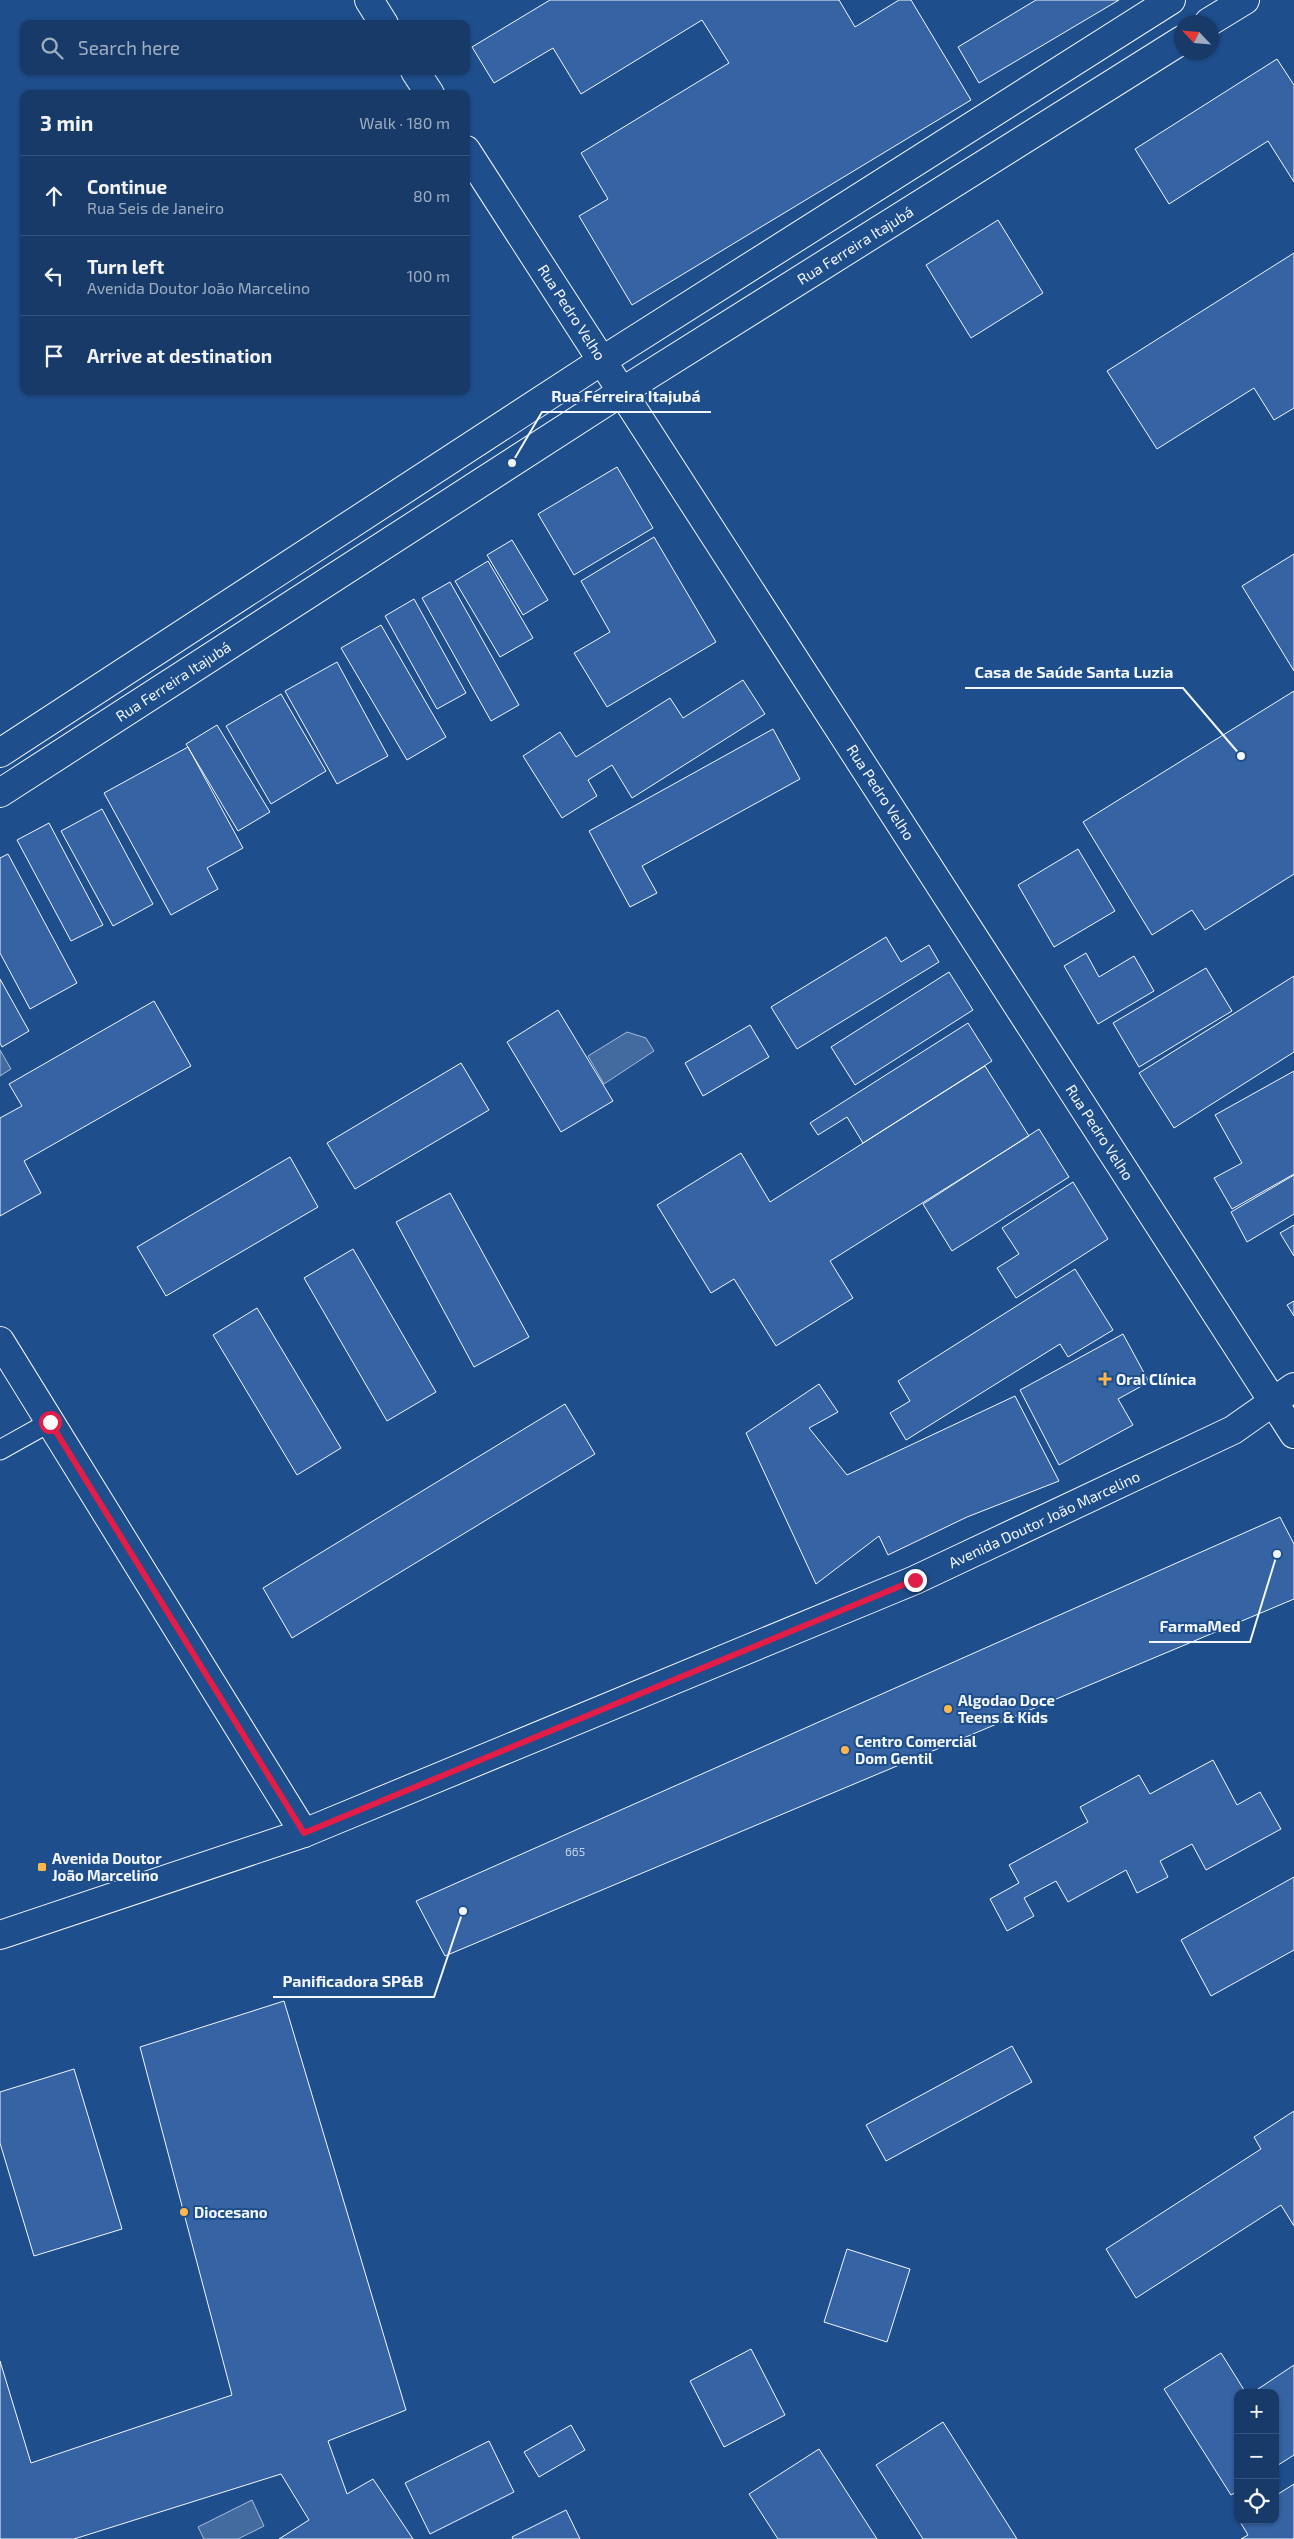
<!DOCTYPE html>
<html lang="en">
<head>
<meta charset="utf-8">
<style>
  :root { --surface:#173a69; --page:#20416f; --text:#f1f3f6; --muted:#9eadc0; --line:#36547d }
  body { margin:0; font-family:"Exo 2",sans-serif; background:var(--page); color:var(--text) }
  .controls { position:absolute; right:15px; bottom:15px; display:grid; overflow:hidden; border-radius:10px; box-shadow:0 1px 4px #0004 }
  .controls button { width:45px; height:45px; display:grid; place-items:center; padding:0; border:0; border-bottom:1px solid var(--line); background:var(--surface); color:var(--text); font:25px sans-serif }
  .compass { position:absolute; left:1174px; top:15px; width:45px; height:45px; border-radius:50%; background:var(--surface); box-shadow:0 1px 4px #0004; rotate:296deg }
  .stop { position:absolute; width:15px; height:15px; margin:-11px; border:4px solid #e11d48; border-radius:50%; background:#fff }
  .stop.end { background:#e11d48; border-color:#fff; box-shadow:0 1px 5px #0008 }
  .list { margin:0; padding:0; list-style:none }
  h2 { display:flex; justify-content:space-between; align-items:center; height:65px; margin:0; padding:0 20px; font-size:21px }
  h2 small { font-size:16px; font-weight:400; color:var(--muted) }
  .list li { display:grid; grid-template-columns:32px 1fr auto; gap:15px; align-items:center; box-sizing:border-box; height:80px; padding:0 20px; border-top:1px solid var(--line) }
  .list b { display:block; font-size:19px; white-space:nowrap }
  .list p { margin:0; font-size:16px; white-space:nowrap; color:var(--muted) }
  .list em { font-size:16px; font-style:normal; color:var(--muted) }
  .icon { flex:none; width:28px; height:28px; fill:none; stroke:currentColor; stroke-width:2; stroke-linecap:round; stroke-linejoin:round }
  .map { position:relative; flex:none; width:1294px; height:2539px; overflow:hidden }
  .search { position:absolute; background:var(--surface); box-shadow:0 1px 4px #0004; left:20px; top:20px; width:450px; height:55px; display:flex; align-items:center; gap:12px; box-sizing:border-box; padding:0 18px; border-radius:10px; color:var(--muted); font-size:19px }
  .panel { position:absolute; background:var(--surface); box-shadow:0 1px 4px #0004; left:20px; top:90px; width:450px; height:305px; border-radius:10px }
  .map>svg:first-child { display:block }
  .water { fill:#446ba0; stroke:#a8bbd7 }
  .building { fill:#3563a3; stroke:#f2f6ff }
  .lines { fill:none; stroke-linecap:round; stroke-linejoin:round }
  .service-casing { stroke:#f2f6ff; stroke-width:21 }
  .minor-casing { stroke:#f2f6ff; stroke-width:30 }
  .tertiary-casing { stroke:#f2f6ff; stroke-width:30 }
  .service { stroke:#1f4e8c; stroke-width:19 }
  .minor { stroke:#1f4e8c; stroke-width:28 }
  .tertiary { stroke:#1f4e8c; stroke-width:28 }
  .route { stroke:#e11d48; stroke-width:6 }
  .poi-dot { fill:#ffb74d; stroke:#1f4e8c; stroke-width:2 }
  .labels { text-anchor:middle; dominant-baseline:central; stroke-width:4; stroke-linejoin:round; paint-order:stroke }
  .number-label { font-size:12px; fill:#c3d1e8 }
  .street-label { font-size:15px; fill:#f2f6ff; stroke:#1f4e8c }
  .poi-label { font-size:15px; font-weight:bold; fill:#f2f6ff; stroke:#1f4e8c; text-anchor:start }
  .leader { fill:none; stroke:#f2f6ff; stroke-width:2 }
  .callout-dot { fill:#f2f6ff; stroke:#1f4e8c; stroke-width:2 }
  .callout-label { font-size:16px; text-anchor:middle; font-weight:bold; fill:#f2f6ff; stroke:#1f4e8c; stroke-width:4; stroke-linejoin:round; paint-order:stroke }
</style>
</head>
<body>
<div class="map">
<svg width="1294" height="2539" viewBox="0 0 1294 2539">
  <rect width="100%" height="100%" fill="#1f4e8c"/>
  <!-- water -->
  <path class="water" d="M627,1032L646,1038L654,1051L604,1084L588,1056Z
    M0,1050L11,1069L0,1076Z
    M252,2500L264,2526L238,2539H204L198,2527Z"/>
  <!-- building -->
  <path class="building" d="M550,0H839L855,27L899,0H911L971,100L632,305L579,216L608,199L581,153L729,63L702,20L581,94L553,48L494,83L472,47Z
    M1036,0H1119L979,83L958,47Z
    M1277,59L1294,85V182L1268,141L1169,204L1135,149Z
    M998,220L1043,293L971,338L926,265Z
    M1294,253V408L1274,420L1254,388L1157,449L1107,371Z
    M617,467L653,528L574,575L538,514Z
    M654,537L716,642L607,707L574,653L610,632L581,581Z
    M512,540L548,600L523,615L487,555Z
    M1294,554V671L1242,586Z
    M488,561L533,638L500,657L455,581Z
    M450,582L519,705L491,721L422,598Z
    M414,599L466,693L437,709L385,616Z
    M381,625L446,737L407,760L341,648Z
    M337,662L388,756L337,784L285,691Z
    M743,680L765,714L632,798L612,765L588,780L597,796L562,818L523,756L560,732L576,757L670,698L683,718Z
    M1294,691V874L1205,930L1192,910L1152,935L1083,822Z
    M281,694L326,771L271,804L226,726Z
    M217,725L270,812L238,831L186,744Z
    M773,729L800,779L642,866L657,893L630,907L589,831Z
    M188,747L243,848L207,868L218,889L171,915L104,793Z
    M102,809L153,904L113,926L61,831Z
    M49,823L103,925L71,941L17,840Z
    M1078,849L1115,911L1054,947L1018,885Z
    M8,854L77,983L30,1009L0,953V858Z
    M886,937L901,962L929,945L939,962L797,1049L771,1007Z
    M1086,953L1099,977L1134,956L1154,991L1098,1024L1064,966Z
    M1206,968L1232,1011L1139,1067L1113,1023Z
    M949,972L973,1010L855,1085L831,1047Z
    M1294,976V1052L1174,1128L1139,1073Z
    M0,979L29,1031L2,1047L0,1043Z
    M154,1001L191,1066L24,1161L41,1193L0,1216V1118L22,1106L9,1084Z
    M558,1010L613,1101L561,1132L507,1042Z
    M968,1023L992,1061L863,1143L847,1117L818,1135L810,1123Z
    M750,1025L769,1057L703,1096L685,1063Z
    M461,1063L489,1110L355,1189L327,1143Z
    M985,1066L1029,1136L830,1261L853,1298L776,1346L734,1279L711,1293L657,1205L741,1153L770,1202Z
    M1294,1071V1174L1232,1209L1214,1178L1242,1163L1215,1115Z
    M1039,1129L1069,1177L952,1251L923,1204Z
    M290,1157L318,1207L166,1296L137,1247Z
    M1294,1175V1214L1247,1242L1231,1212Z
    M1073,1182L1108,1239L1016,1298L997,1268L1019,1254L1002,1228Z
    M450,1193L529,1337L474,1367L396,1222Z
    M1294,1225V1256L1280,1233Z
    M353,1249L436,1392L387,1421L304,1278Z
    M1075,1269L1113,1330L1068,1357L1060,1344L906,1440L890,1413L910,1401L898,1381Z
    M1294,1301V1316L1287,1305Z
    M257,1308L341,1448L297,1475L213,1335Z
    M1123,1334L1149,1382L1118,1399L1133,1425L1059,1465L1020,1390Z
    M819,1384L838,1412L809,1428L847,1475L1015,1396L1059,1481L967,1517L888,1555L879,1536L816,1584L746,1433Z
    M565,1404L595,1454L292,1638L263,1588Z
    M1280,1517L1294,1544V1599L445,1956L416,1901Z
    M1213,1760L1237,1805L1260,1792L1281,1829L1206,1870L1192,1844L1160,1861L1168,1877L1137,1893L1126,1870L1068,1902L1056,1881L1024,1898L1034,1916L1007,1931L990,1899L1019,1883L1009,1865L1088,1822L1080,1807L1139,1775L1150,1794Z
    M1294,1877V1950L1211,1996L1181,1940Z
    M284,2001L406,2410L328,2441L347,2494L373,2479L413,2539H279L309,2520L281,2474L74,2539H0V2361L31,2463L232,2395L140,2047Z
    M1012,2046L1032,2082L886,2161L866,2125Z
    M74,2069L122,2229L34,2256L0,2143V2092Z
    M1294,2111V2226L1281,2205L1136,2298L1106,2249L1261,2149L1254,2137Z
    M847,2249L910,2269L887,2342L824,2322Z
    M751,2349L785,2415L724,2447L690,2381Z
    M1221,2353L1246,2393H1238V2491L1231,2495L1164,2389Z
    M1294,2365V2455L1275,2467V2393H1252Z
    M943,2422L1017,2539H923L876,2465Z
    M571,2425L585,2450L539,2477L524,2452Z
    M489,2441L514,2492L430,2534L405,2483Z
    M819,2449L877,2539H778L749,2494Z
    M1294,2484V2539H1241L1248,2535L1239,2520H1275V2496Z
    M566,2510L580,2539H513L512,2537Z"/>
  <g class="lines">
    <defs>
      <path id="service" d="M0,1450L50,1422"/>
      <path id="minor" d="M369,0L384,24
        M1209,22L1245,0
        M415,71L430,94
        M466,150L1294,1434
        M0,753L603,360L1171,0
        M0,793L623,391L1182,40
        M0,1341L304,1833"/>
      <path id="tertiary" d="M0,1935L304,1833L915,1580L1233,1430L1294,1387"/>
    </defs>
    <!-- service casing -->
    <use href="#service" class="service-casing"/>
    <!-- minor casing -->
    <use href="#minor" class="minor-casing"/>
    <!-- tertiary casing -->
    <use href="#tertiary" class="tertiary-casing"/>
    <!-- service -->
    <use href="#service" class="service"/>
    <!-- minor -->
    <use href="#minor" class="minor"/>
    <!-- tertiary -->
    <use href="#tertiary" class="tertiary"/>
  </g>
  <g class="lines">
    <!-- route -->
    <path class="route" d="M50,1422L304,1833L915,1580"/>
  </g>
  <!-- markers -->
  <g class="poi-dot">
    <path d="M1102.5 1371.5h5v5h5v5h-5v5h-5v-5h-5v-5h5z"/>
    <circle cx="948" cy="1709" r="5"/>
    <circle cx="845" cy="1750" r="5"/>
    <rect x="37" y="1862" width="10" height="10" rx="2.5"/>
    <circle cx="184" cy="2212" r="5"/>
  </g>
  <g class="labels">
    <!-- number labels -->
    <g class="number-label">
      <text x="575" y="1851">665</text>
    </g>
    <!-- street labels -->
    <g class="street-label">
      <text transform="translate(855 245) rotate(-32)">Rua Ferreira Itajubá</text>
      <text transform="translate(572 312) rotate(57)">Rua Pedro Velho</text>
      <text transform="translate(173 681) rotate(-33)">Rua Ferreira Itajubá</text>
      <text transform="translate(881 792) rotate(57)">Rua Pedro Velho</text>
      <text transform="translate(1100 1132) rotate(57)">Rua Pedro Velho</text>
      <text transform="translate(1044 1519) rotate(-25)">Avenida Doutor João Marcelino</text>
    </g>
    <!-- poi labels -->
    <g class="poi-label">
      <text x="1116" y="1379">Oral Clínica</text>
      <text x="958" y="1700">Algodao Doce<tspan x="958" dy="17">Teens &amp; Kids</tspan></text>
      <text x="855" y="1741">Centro Comercial<tspan x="855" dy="17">Dom Gentil</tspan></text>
      <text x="52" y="1858">Avenida Doutor<tspan x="52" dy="17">João Marcelino</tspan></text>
      <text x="194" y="2212">Diocesano</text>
    </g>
  </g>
  <!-- callouts -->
  <path class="leader" d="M512 463L542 412H711M1241 756L1183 688H965M1277 1554L1250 1642H1149M463 1911L434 1997H273"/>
  <g class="callout-dot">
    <circle cx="512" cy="463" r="5"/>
    <circle cx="1241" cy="756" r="5"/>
    <circle cx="1277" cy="1554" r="5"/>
    <circle cx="463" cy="1911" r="5"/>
  </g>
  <g class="callout-label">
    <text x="626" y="402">Rua Ferreira Itajubá</text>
    <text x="1074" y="678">Casa de Saúde Santa Luzia</text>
    <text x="1200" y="1632">FarmaMed</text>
    <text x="353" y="1987">Panificadora SP&amp;B</text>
  </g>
</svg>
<div class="controls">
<button>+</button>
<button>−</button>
<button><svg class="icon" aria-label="locate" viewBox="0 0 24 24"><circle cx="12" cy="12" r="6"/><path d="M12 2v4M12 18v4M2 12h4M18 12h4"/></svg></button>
</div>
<svg class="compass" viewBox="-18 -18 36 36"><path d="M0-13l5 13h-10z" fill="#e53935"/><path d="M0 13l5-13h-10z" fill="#9eadc0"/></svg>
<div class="stop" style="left:50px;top:1422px"></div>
<div class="stop end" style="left:915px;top:1580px"></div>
<div class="search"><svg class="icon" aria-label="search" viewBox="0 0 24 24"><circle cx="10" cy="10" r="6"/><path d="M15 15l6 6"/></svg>Search here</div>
<section class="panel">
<h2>3 min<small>Walk · 180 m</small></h2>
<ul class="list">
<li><svg class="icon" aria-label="ahead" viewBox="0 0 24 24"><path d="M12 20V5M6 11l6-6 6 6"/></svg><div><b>Continue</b><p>Rua Seis de Janeiro</p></div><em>80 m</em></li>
<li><svg class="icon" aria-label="left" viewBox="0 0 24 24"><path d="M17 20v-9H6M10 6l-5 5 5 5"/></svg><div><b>Turn left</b><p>Avenida Doutor João Marcelino</p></div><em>100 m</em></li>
<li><svg class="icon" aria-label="arrive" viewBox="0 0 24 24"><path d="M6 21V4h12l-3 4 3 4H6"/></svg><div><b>Arrive at destination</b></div></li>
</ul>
</section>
</div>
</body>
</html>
